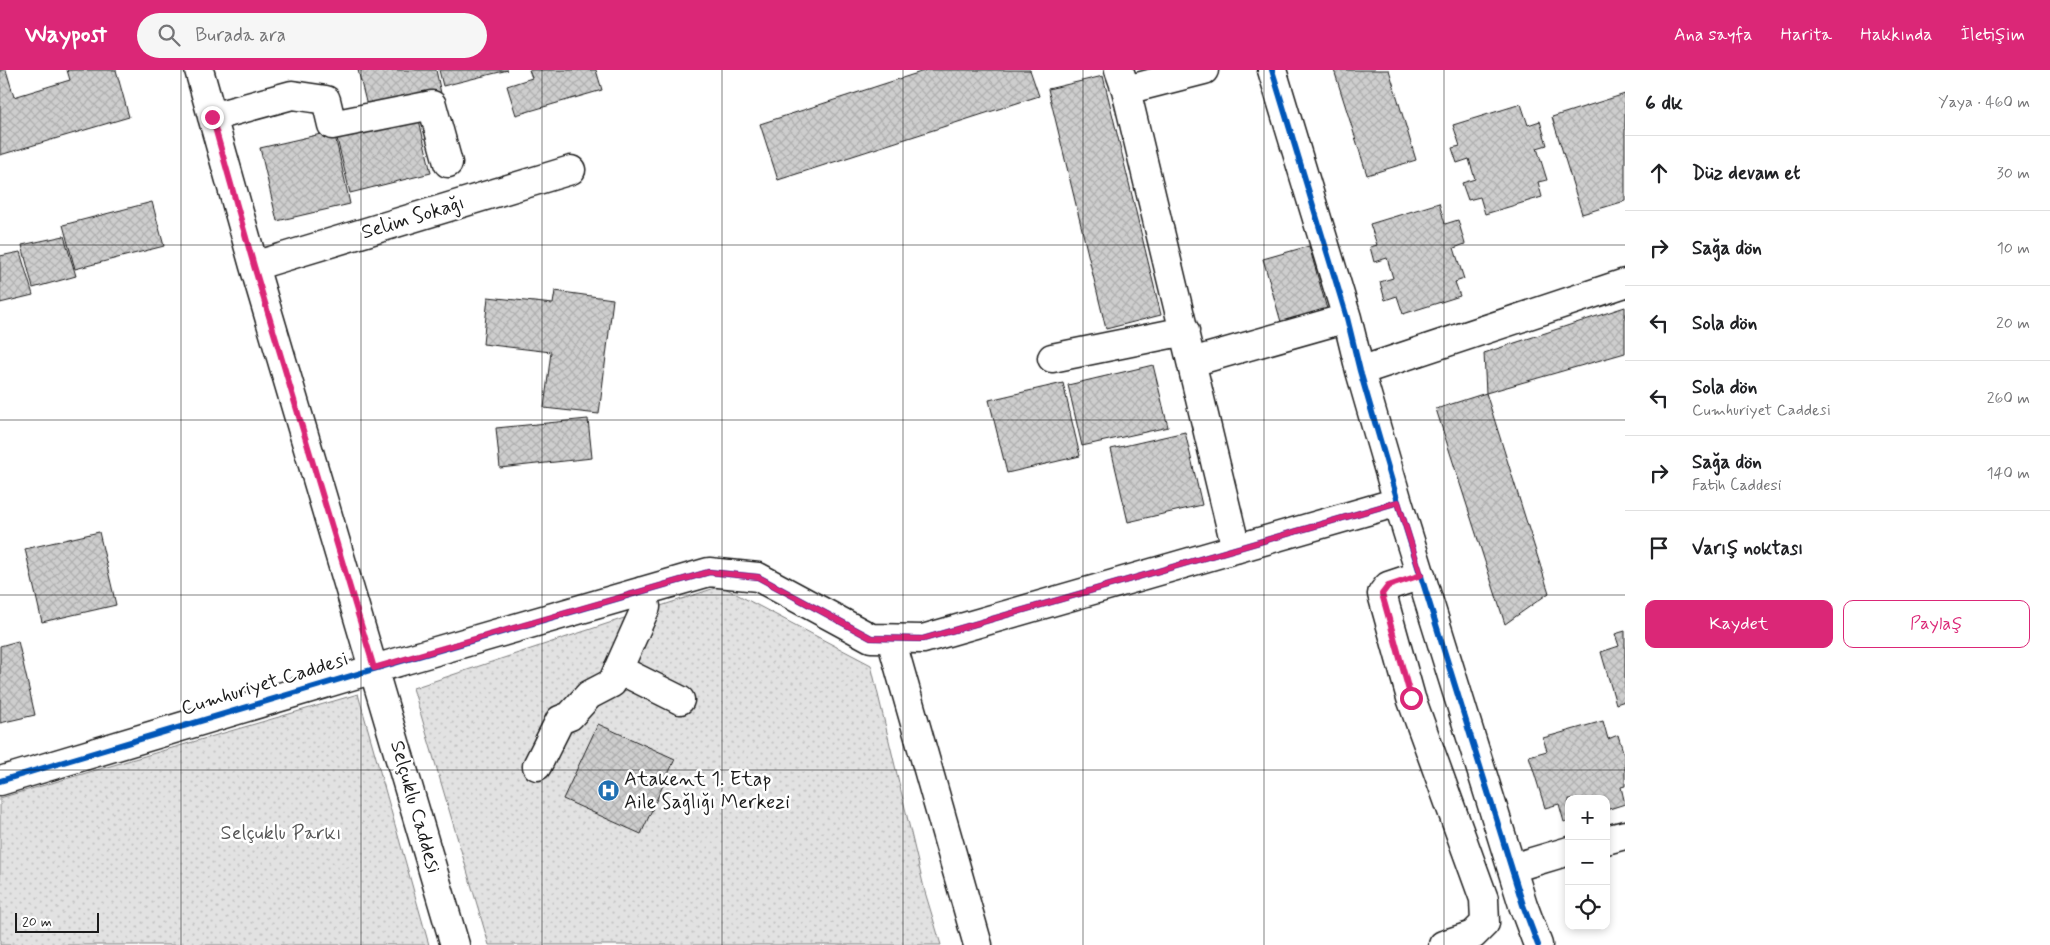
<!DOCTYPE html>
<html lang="tr">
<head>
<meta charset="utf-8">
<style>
  :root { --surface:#fff; --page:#f6f6f6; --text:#202124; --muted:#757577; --line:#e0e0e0; --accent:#db2777 }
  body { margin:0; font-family:Mynerve,sans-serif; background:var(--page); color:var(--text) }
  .controls { position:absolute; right:15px; bottom:15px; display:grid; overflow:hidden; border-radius:10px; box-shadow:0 2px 8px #0003 }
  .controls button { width:45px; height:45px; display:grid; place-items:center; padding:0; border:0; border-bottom:1px solid var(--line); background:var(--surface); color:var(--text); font:25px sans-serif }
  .scale { position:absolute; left:15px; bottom:12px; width:84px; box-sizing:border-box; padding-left:5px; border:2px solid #1c1c1c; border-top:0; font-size:14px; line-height:18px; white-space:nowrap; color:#1c1c1c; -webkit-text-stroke:4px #fff; paint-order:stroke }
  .stop { position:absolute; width:15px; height:15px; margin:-11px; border:4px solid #db2777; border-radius:50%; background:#fff }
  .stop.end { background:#db2777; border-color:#fff; box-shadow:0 1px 5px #0008 }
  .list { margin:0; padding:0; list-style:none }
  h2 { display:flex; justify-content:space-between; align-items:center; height:65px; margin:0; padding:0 20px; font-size:21px }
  h2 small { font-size:16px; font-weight:400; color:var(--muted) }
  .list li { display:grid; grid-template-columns:32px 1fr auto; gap:15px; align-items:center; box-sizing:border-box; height:75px; padding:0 20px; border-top:1px solid var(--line) }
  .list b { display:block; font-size:19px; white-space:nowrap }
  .list p { margin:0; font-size:16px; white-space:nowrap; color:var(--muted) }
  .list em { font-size:16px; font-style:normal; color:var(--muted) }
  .actions { display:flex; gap:10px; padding:15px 20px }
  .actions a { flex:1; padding:11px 0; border:1px solid var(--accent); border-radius:10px; text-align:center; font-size:18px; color:var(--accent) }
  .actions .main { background:var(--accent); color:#fff }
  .icon { flex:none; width:28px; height:28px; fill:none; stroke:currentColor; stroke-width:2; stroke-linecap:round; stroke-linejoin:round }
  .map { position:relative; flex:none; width:1625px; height:875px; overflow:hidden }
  header { display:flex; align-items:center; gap:30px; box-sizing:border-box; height:70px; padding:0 25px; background:var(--accent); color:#fff }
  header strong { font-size:24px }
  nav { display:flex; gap:28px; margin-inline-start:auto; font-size:18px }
  .search { width:350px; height:45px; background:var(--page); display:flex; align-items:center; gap:12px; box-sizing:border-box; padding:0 18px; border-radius:28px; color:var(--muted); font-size:19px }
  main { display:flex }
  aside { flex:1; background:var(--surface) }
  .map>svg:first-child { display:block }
  .grass { fill:url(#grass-dots); stroke:#7f7f7f }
  .building { fill:url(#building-cross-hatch); stroke:#1c1c1c }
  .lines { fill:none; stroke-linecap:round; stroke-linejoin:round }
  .minor-casing { stroke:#1c1c1c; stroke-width:31 }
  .minor { stroke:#fff; stroke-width:28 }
  .cycleway-casing { stroke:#fff; stroke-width:9 }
  .cycleway { stroke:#0057b8; stroke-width:6 }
  .route { stroke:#db2777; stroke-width:6 }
  .grid { fill:none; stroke:#1c1c1c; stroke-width:1; stroke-opacity:0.55 }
  .labels { text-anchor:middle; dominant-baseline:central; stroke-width:5; stroke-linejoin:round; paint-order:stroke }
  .street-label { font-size:20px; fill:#1c1c1c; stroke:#fff }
  .poi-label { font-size:20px; fill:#1c1c1c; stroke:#fff; text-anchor:start }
  .park-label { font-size:20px; fill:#575757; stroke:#fff }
</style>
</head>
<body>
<header>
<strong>Waypost</strong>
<div class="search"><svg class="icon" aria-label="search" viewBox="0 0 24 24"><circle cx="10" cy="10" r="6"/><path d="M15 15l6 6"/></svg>Burada ara</div>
<nav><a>Ana sayfa</a><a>Harita</a><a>Hakkında</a><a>İletişim</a></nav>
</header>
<main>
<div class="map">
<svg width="1625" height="875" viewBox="0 0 1625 875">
  <defs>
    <pattern id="grass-dots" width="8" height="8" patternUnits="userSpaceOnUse" patternTransform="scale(1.25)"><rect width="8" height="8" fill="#e2e2e2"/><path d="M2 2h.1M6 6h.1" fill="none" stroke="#c1c1c1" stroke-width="1.8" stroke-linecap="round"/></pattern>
    <pattern id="building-cross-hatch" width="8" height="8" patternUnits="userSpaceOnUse" patternTransform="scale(1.25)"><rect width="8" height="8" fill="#cecece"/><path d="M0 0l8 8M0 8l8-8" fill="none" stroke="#b0b0b0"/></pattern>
  </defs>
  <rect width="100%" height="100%" fill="#fff"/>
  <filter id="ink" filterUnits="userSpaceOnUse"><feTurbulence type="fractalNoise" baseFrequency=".02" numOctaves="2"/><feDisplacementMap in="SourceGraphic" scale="10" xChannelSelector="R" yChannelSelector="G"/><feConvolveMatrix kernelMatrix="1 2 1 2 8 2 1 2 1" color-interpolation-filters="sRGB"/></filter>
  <g filter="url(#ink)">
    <!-- grass -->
    <path class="grass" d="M721,516L871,595L925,822L941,875H489L413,618Z
      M358,624L429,875H0V728Z"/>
    <!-- building -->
    <path class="building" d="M0,0H6L14,27L70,10L67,0H116L129,47L0,85Z
      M358,0H436L442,28L369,44Z
      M439,0H508L443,16Z
      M529,0H596L602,20L516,45L507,16L532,8Z
      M927,0H1030L1039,26L778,110L760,54Z
      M1334,0H1389L1416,90L1367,105Z
      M1103,6L1161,245L1106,259L1048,19Z
      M1625,24V131L1582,144L1552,47Z
      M1521,34L1528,55L1540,51L1547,75L1537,78L1547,110L1538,112L1542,127L1485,144L1480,127L1468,130L1462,113L1475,109L1469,89L1457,93L1452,78L1460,76L1453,55Z
      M417,41L431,103L350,123L335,60Z
      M334,61L350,134L277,151L260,78Z
      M152,132L164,176L75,199L63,155Z
      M1439,133L1445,154L1458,150L1465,174L1454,178L1464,209L1455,212L1460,226L1403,244L1397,226L1385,230L1380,212L1393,208L1387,188L1374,192L1370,177L1377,175L1370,154Z
      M64,166L76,206L33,218L22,175Z
      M1309,176L1327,239L1281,252L1263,189Z
      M20,182L33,225L0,233V186Z
      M555,221L613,229L599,344L544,338L551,282L483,274L488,227L553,234Z
      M1625,237V283L1486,323L1484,283Z
      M1153,295L1168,357L1082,376L1068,315Z
      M1063,313L1080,386L1007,403L989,330Z
      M1486,323L1549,523L1505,554L1436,339Z
      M588,349L592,388L500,398L496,358Z
      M1185,362L1202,435L1128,452L1111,379Z
      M99,462L116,535L42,552L25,479Z
      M1625,561V631L1616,634L1601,582L1619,576L1615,564Z
      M18,571L35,645L0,653V576Z
      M1603,651L1608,669L1618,665L1625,688V716L1621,717L1625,734L1606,740V729H1569V750L1564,752L1559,734L1545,738L1529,686L1547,681L1543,668Z
      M598,654L675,689L641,764L563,729Z"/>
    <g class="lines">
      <defs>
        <path id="minor" d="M199,0L254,196L455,875
          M1119,0L1126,20L1236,479
          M1272,0L1347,248L1360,301L1398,432L1523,835L1538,875
          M1126,20L1204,0
          M212,47L292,25L326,30L332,55L432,35L448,93
          M254,196L571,100
          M1052,288L1185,261
          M1192,292L1347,248
          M1360,301L1625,213
          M1421,505L1388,516L1382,524L1411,628L1484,829L1485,853L1473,865L1443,875
          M891,569L978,875
          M618,599L680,630
          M537,696L560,650L570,646L589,625L612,613L646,537L642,521
          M0,711L374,599L709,502L758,507L871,568L923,569L1398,432
          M1606,770L1625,765
          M1512,798L1569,781"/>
      </defs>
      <!-- minor casing -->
      <use href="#minor" class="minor-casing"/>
      <!-- minor -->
      <use href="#minor" class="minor"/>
      <defs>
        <path id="cycleway" d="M1272,0L1347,248L1360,301L1398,432L1523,835L1538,875
          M0,711L374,599L709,502L758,507L871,568L923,569L1398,432"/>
      </defs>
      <!-- cycleway casing -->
      <use href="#cycleway" class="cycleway-casing"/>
      <!-- cycleway -->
      <use href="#cycleway" class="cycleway"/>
    </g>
  </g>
  <g class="lines" filter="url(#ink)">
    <!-- route -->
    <path class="route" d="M212,47L254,196L374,598L709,502L758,507L871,568L923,569L1398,432L1421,505L1388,516L1382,524L1411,628"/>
  </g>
  <!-- grid -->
  <path class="grid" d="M181,0V875M361,0V875M542,0V875M722,0V875M903,0V875M1083,0V875M1264,0V875M1444,0V875M0,175H1625M0,350H1625M0,525H1625M0,700H1625"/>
  <!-- icons -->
  <defs>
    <symbol id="hospital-disc" viewBox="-11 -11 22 22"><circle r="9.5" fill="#1f6fb2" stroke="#fff"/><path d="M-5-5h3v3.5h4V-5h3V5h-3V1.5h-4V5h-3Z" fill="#fff"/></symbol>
  </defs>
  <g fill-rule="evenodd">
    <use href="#hospital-disc" x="596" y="708" width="25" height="25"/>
  </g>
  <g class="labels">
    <!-- street labels -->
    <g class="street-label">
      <text transform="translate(413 148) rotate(-17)">Selim Sokağı</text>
      <text transform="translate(265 614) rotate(-17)">Cumhuriyet Caddesi</text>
      <text transform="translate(415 737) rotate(74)">Selçuklu Caddesi</text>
    </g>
    <!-- poi labels -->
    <g class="poi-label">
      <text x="624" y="709">Atakent 1. Etap<tspan x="624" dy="23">Aile Sağlığı Merkezi</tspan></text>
    </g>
    <!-- park labels -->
    <g class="park-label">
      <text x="281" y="763">Selçuklu Parkı</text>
    </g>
  </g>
</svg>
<div class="controls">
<button>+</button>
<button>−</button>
<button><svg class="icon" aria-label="locate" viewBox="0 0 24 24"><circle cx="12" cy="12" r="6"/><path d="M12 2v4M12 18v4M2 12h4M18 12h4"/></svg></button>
</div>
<div class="scale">20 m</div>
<div class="stop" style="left:1411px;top:628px"></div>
<div class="stop end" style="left:212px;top:47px"></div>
</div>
<aside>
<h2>6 dk<small>Yaya · 460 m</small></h2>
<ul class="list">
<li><svg class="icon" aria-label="ahead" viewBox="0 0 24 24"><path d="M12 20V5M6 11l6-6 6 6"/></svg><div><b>Düz devam et</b></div><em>30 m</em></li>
<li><svg class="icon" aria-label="right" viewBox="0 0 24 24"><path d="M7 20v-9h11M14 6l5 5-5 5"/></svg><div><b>Sağa dön</b></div><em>10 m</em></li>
<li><svg class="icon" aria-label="left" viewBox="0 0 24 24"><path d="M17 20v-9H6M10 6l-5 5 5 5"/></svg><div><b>Sola dön</b></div><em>20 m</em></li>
<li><svg class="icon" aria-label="left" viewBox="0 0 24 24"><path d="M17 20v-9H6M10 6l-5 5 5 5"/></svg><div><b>Sola dön</b><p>Cumhuriyet Caddesi</p></div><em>260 m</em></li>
<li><svg class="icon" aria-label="right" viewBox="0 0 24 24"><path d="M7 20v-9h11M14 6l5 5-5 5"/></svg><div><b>Sağa dön</b><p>Fatih Caddesi</p></div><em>140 m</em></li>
<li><svg class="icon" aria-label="arrive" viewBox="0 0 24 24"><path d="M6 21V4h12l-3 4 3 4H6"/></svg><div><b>Varış noktası</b></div></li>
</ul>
<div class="actions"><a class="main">Kaydet</a><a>Paylaş</a></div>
</aside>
</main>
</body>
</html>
